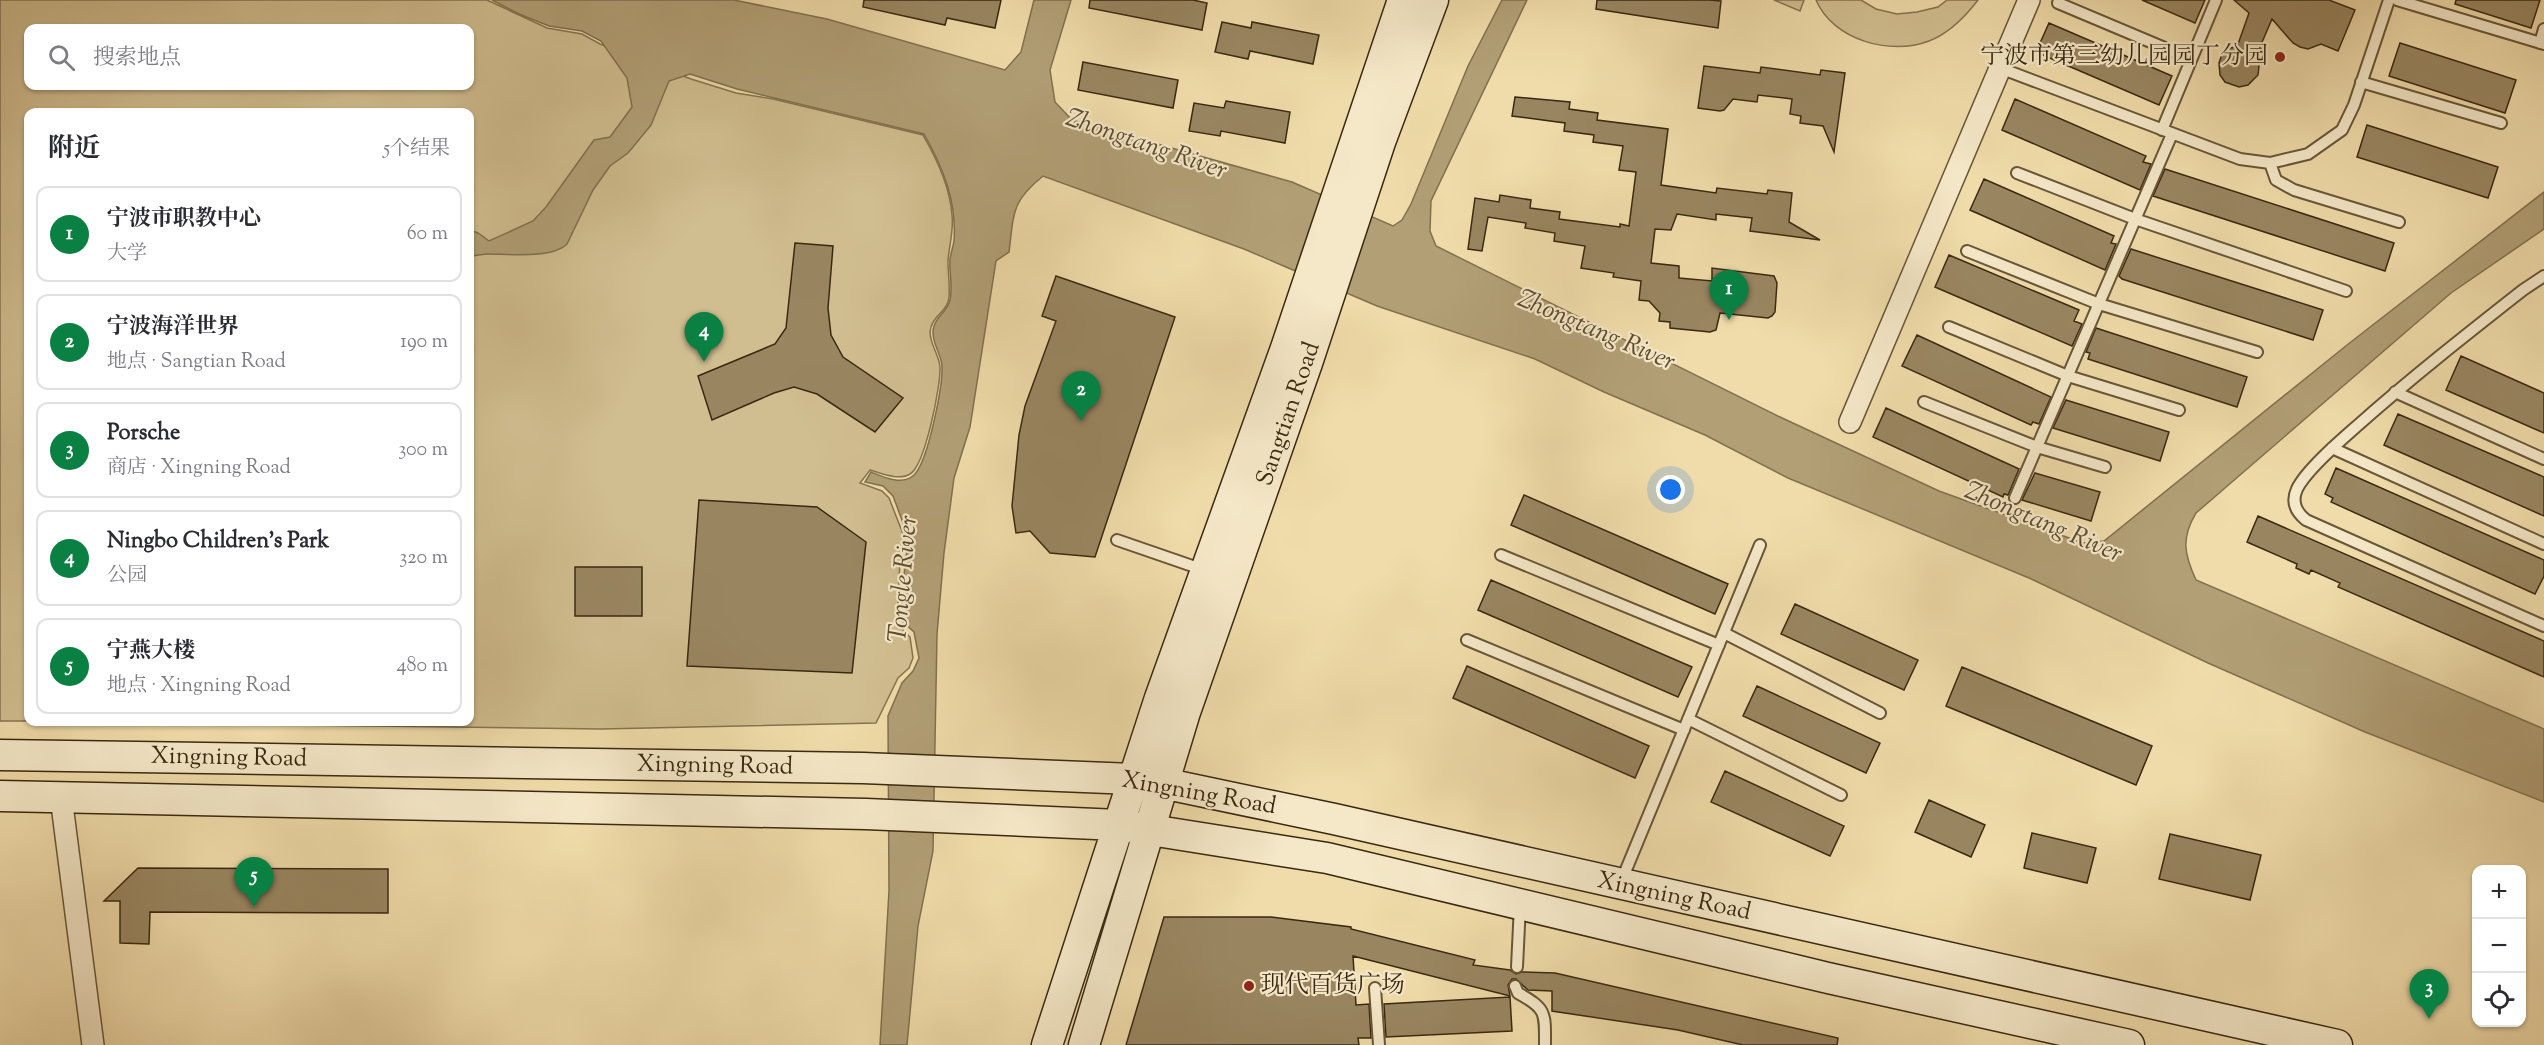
<!DOCTYPE html>
<html lang="zh">
<head>
<meta charset="utf-8">
<style>
  :root { --surface:#fff; --page:#f7f7f7; --text:#2b2b33; --muted:#7c7c81; --line:#e1e1e2; --accent:#0b8043 }
  body { margin:0; font-family:"Sorts Mill Goudy","Noto Serif SC",serif; background:var(--page); color:var(--text) }
  .controls { position:absolute; right:18px; bottom:18px; display:grid; overflow:hidden; border-radius:12px; box-shadow:0 2px 4px #0004 }
  .controls button { width:54px; height:54px; display:grid; place-items:center; padding:0; border:0; border-bottom:2px solid var(--line); background:var(--surface); color:var(--text); font:30px sans-serif }
  .you { position:absolute; left:1671px; top:490px; width:21px; height:21px; margin:-15px; border:4px solid #fff; border-radius:50%; background:#1a73e8; box-shadow:0 0 0 9px #1a73e833 }
  .badge { display:grid; place-items:center; width:39px; height:39px; border-radius:50%; background:var(--accent); color:#fff; font-size:20px; font-weight:700 }
  .pin { position:absolute; translate:-50% -50px; filter:drop-shadow(0 2px 3px #0008) }
  .pin::after { content:''; position:absolute; top:32px; width:21px; height:18px; background:inherit; clip-path:polygon(0 0,100% 0,50% 100%) }
  .list { margin:0; padding:0; list-style:none }
  h2 { display:flex; justify-content:space-between; align-items:center; height:78px; margin:0; padding:0 24px; font-size:26px }
  h2 small { font-size:20px; font-weight:400; color:var(--muted) }
  .list li { display:grid; grid-template-columns:39px 1fr auto; gap:18px; align-items:center; box-sizing:border-box; height:96px; margin:0 12px 12px; padding:0 12px; border:2px solid var(--line); border-radius:12px }
  .list b { display:block; font-size:22px; white-space:nowrap }
  .list p { margin:0; font-size:20px; white-space:nowrap; color:var(--muted) }
  .list em { font-size:20px; font-style:normal; color:var(--muted) }
  .icon { flex:none; width:33px; height:33px; fill:none; stroke:currentColor; stroke-width:2; stroke-linecap:round; stroke-linejoin:round }
  .map { position:relative; flex:none; width:2544px; height:1045px; overflow:hidden }
  .search { position:absolute; background:var(--surface); box-shadow:0 2px 4px #0004; left:24px; top:24px; width:450px; height:66px; display:flex; align-items:center; gap:15px; box-sizing:border-box; padding:0 21px; border-radius:12px; color:var(--muted); font-size:22px }
  .panel { position:absolute; background:var(--surface); box-shadow:0 2px 4px #0004; left:24px; top:108px; width:450px; height:618px; border-radius:12px }
  .map>svg:first-child { display:block }
  .green { fill:#d1be90; stroke:#867451; stroke-width:1.5; fill-rule:evenodd }
  .water { fill:#b29f76; stroke:#82704e; stroke-width:1.5 }
  .building { fill:#998661; stroke:#3a2912; stroke-width:1.5 }
  .lines { fill:none; stroke-linecap:round; stroke-linejoin:round }
  .lane-casing { stroke:#685638; stroke-width:14 }
  .street-casing { stroke:#685638; stroke-width:24 }
  .secondary-casing { stroke:#3a2912; stroke-width:33 }
  .lane { stroke:#f5e8c8; stroke-width:10 }
  .street { stroke:#f5e8c8; stroke-width:21 }
  .secondary { stroke:#f5e8c8; stroke-width:30 }
  .poi-dot { fill:#8f2418; stroke:#f5e8c8; stroke-width:2 }
  .labels { text-anchor:middle; dominant-baseline:central; stroke-width:4.5; stroke-linejoin:round; paint-order:stroke }
  .poi-label { font-size:24px; fill:#3a2912; stroke:#f5e8c8; text-anchor:end }
  .street-label { font-size:24px; fill:#3a2912; stroke:#f5e8c8 }
  .water-label { font-size:26px; font-style:italic; fill:#5e4c30; stroke:#f5e8c8 }
</style>
</head>
<body>
<div class="map">
<svg width="2544" height="1045" viewBox="0 0 2544 1045">
  <rect width="100%" height="100%" fill="#f0dcaa"/>
  <filter id="stains"><feTurbulence type="fractalNoise" baseFrequency=".00333" numOctaves="4"/><feColorMatrix values="0 0 0 0 .2 0 0 0 0 .09 0 0 0 0 .02 0 0 0 .5 -.17"/></filter>
  <radialGradient id="worn" r=".72"><stop offset=".6" stop-color="#630" stop-opacity="0"/><stop offset="1" stop-color="#630" stop-opacity=".3"/></radialGradient>
  <!-- green -->
  <path class="green" d="M0,0H487L547,28L582,34L600,44L691,79L736,93L773,99L923,135C937,159 950,186 952,215C954,231 949,245 948,261C948,273 950,285 949,297C948,312 931,316 930,332C930,344 939,355 940,367C941,385 925,466 910,474C899,481 881,473 870,470L860,483L882,491L889,498L905,539L900,559L897,624L910,637L913,658L909,668L898,678L876,723L601,729L53,722H470V112H28V721H0ZM28,28H470V86H28Z
    M1774,0H1804L1800,11Z
    M1816,0H1861L1876,9L1897,14L1917,12L1938,7L1947,0H1978C1965,17 1950,33 1929,41C1890,56 1833,40 1816,0Z"/>
  <!-- water -->
  <path class="water" d="M492,0H734L827,19L1005,70L1021,52L1034,0H1071L1050,70L1055,102L1072,120L1292,182L1393,226L1402,220L1411,204L1468,66L1502,0H1527L1431,201L1430,231L1436,246L1780,417L1939,491L2083,543L2104,541L2347,345L2544,192V229L2451,293L2196,513C2181,538 2184,554 2196,580L2544,729V802L2365,732L2208,663L2029,578L1788,478L1705,435L1604,392L1535,359L1377,306L1244,249L1043,176C1011,202 1014,213 1009,252L996,261L970,427L954,478L944,553L937,634L933,851L918,926L907,1045H880L889,891L888,716L902,683L913,671L919,658L914,632L901,620L905,563L909,539L893,496L883,486L865,482L871,472C883,477 903,486 914,475C928,462 943,385 942,366C941,354 932,343 933,331C934,317 947,313 950,300C953,287 949,272 950,259C951,253 953,247 954,241C957,202 943,167 924,134L737,89L690,74L669,81L651,125L628,153L610,166L593,190L567,244C552,259 509,254 488,254C482,254 476,256 470,256V230L478,233L489,241L533,221L546,207L594,140L610,137L632,107L627,78L601,41L582,31L549,26L519,14Z"/>
  <!-- building -->
  <path class="building" d="M864,0H1001L995,28L947,18L945,25L863,7Z
    M1090,0H1193L1207,3L1202,30L1089,8Z
    M1597,0H1709L1721,1L1718,28L1596,9Z
    M2142,0H2205L2195,23Z
    M2234,0H2329L2355,10L2338,51L2321,44L2308,49L2300,47L2293,43L2272,19L2257,54L2259,66L2258,75L2248,85L2239,87L2225,82L2220,75L2219,63L2222,54L2230,48L2237,47L2249,13Z
    M2456,0H2540L2531,28L2455,4Z
    M1222,22L1251,28L1252,22L1319,35L1313,64L1250,51L1248,59L1215,52Z
    M2049,23L2172,76L2159,105L2036,52Z
    M2400,43L2516,80L2505,113L2389,76Z
    M1083,62L1178,80L1173,108L1078,90Z
    M1704,66L1760,73L1761,67L1820,75L1821,70L1845,73L1834,152L1823,126L1800,123L1801,116L1790,114L1792,99L1758,95L1757,102L1733,99L1724,110L1720,111L1698,108Z
    M1515,97L1570,102L1569,109L1598,113L1597,120L1668,129L1661,185L1716,193L1717,188L1767,194L1768,190L1792,193L1789,222L1820,240L1750,231L1752,218L1716,214V220L1677,214L1671,230L1655,229L1651,263L1679,266V278L1712,281V268L1774,276L1777,283L1775,312L1772,316L1768,318L1720,313L1716,330L1710,332L1670,328V322L1659,321L1660,313L1649,301L1639,300L1641,281L1613,277L1614,273L1581,268L1585,246L1554,241L1555,233L1525,228L1526,223L1488,217L1482,251L1468,249L1475,198L1499,202L1500,195L1531,200L1530,208L1560,212L1559,219L1620,227V224L1629,226L1636,172L1619,170L1623,146L1593,142L1594,135L1564,131L1565,123L1512,116Z
    M2015,99L2146,156L2143,162L2151,164L2140,190L2002,130Z
    M1226,101L1290,112L1285,143L1221,131L1220,136L1189,131L1194,103L1224,108Z
    M2367,125L2498,167L2488,198L2357,157Z
    M2165,169L2394,243L2385,271L2153,196Z
    M1984,179L2114,236L2111,243L2116,244L2105,270L1970,210Z
    M795,243L833,246L828,308L831,335L843,357L903,398L875,432L817,394L794,387L774,393L712,420L698,376L775,344L786,328Z
    M2131,249L2323,310L2313,340L2122,279L2119,276Z
    M1949,255L2079,310L2074,321L2082,324L2072,346L1935,287Z
    M1056,276L1175,317L1095,557L1050,553L1030,531L1016,533L1012,506L1019,435L1025,406L1056,321L1042,316Z
    M2096,328L2247,377L2237,407L2088,359L2090,353L2086,352Z
    M1917,335L2051,397L2039,424L2033,422L2031,425L1902,366Z
    M2461,356L2544,393V433L2446,390Z
    M2066,400L2169,432L2160,461L2053,428Z
    M1886,408L2019,469L2008,495L2004,494L2003,497L1873,437Z
    M2398,414L2544,477V516L2384,445Z
    M2336,468L2544,560V576L2535,594L2331,502L2333,498L2325,494Z
    M2035,473L2100,492L2091,521L2022,500Z
    M1524,495L1728,584L1715,614L1511,525Z
    M699,500L817,507L866,542L852,673L687,666Z
    M2258,516L2544,641V677L2338,587L2340,583L2311,570L2309,574L2296,568L2297,564L2247,542Z
    M575,567H642V616H575Z
    M1491,580L1692,667L1678,697L1478,610Z
    M1795,604L1918,660L1904,690L1781,634Z
    M1467,666L1649,746L1635,778L1453,698Z
    M1962,667L2152,746L2136,785L1946,706Z
    M1757,686L1880,743L1866,773L1743,716Z
    M1725,771L1844,826L1830,856L1711,802Z
    M1929,800L1985,825L1971,857L1915,832Z
    M2032,833L2096,848L2087,883L2024,868Z
    M2170,834L2261,855L2250,900L2159,879Z
    M138,868L388,869V913L150,912L149,944L120,943V901H104Z
    M1164,917H1271L1351,927V929L1475,960L1473,965L1510,970L1516,974L1522,972L1555,973L1838,1038L1837,1045H1743L1678,1030L1552,1011V991L1528,990L1516,979H1512L1508,985L1510,996L1353,956L1356,1005L1369,1004L1371,1038H1358L1359,1045H1126Z
    M1510,997L1512,1031L1386,1037L1384,1004Z"/>
  <g class="lines">
    <defs>
      <path id="lane" d="M2397,0L2544,44
        M2058,3L2191,59
        M2540,43L2544,29
        M2000,68L2240,159L2270,163L2308,154L2342,130L2354,105L2389,0
        M2361,82L2501,123
        M2162,130L2216,0
        M2270,163L2276,180L2294,190L2399,222
        M2017,173L2135,219L2346,291
        M1967,251L2099,304L2257,352
        M2544,276L2523,290C2467,334 2411,378 2357,426C2341,440 2306,470 2297,489C2291,502 2296,512 2306,520L2544,626
        M1949,327L2068,376L2179,410
        M2395,392L2544,459
        M1924,402L2037,447L2105,467
        M2332,448L2544,544
        M2015,498L2172,134
        M1117,540L1204,570
        M1501,555L1719,645
        M1724,633L1880,713
        M1467,640L1684,730
        M1688,719L1841,795
        M1621,882L1760,545
        M1517,967L1520,905
        M1515,986L1518,993C1547,1009 1545,1013 1545,1045
        M1375,988L1379,1045"/>
      <path id="street" d="M1850,422L2029,0
        M61,797L93,1045"/>
      <path id="secondary" d="M0,755L863,768L1133,779L1162,783L1334,819L2337,1045
        M0,796L866,814L1119,825L1327,858L1828,978L2129,1045
        M1047,1045L1160,698L1286,348L1403,0
        M1084,1045L1185,712L1307,363L1380,142L1433,0"/>
    </defs>
    <!-- lane casing -->
    <use href="#lane" class="lane-casing"/>
    <!-- street casing -->
    <use href="#street" class="street-casing"/>
    <!-- secondary casing -->
    <use href="#secondary" class="secondary-casing"/>
    <!-- lane -->
    <use href="#lane" class="lane"/>
    <!-- street -->
    <use href="#street" class="street"/>
    <!-- secondary -->
    <use href="#secondary" class="secondary"/>
  </g>
  <!-- markers -->
  <g class="poi-dot">
    <circle cx="2280" cy="57" r="6"/>
    <circle cx="1249" cy="986" r="6"/>
  </g>
  <g class="labels">
    <!-- poi labels -->
    <g class="poi-label">
      <text x="2268" y="57">宁波市第三幼儿园园丁分园</text>
      <text x="1261" y="986" text-anchor="start">现代百货广场</text>
    </g>
    <!-- street labels -->
    <g class="street-label">
      <text transform="translate(1289 414) rotate(-71)">Sangtian Road</text>
      <text transform="translate(229 758) rotate(1)">Xingning Road</text>
      <text transform="translate(715 766) rotate(1)">Xingning Road</text>
      <text transform="translate(1199 794) rotate(10)">Xingning Road</text>
      <text transform="translate(1674 897) rotate(12)">Xingning Road</text>
    </g>
    <!-- water labels -->
    <g class="water-label">
      <text transform="translate(1146 145) rotate(19)">Zhongtang River</text>
      <text transform="translate(1596 331) rotate(23)">Zhongtang River</text>
      <text transform="translate(2043 523) rotate(23)">Zhongtang River</text>
      <text transform="translate(904 579) rotate(-85)">Tongle River</text>
    </g>
  </g>
  <rect width="100%" height="100%" filter="url(#stains)"/>
  <rect width="100%" height="100%" fill="url(#worn)"/>
</svg>
<div class="controls">
<button>+</button>
<button>−</button>
<button><svg class="icon" aria-label="locate" viewBox="0 0 24 24"><circle cx="12" cy="12" r="6"/><path d="M12 2v4M12 18v4M2 12h4M18 12h4"/></svg></button>
</div>
<div class="you"></div>
<div class="pin badge" style="left:1729px;top:320px">1</div>
<div class="pin badge" style="left:1081px;top:421px">2</div>
<div class="pin badge" style="left:2429px;top:1019px">3</div>
<div class="pin badge" style="left:704px;top:362px">4</div>
<div class="pin badge" style="left:254px;top:907px">5</div>
<div class="search"><svg class="icon" aria-label="search" viewBox="0 0 24 24"><circle cx="10" cy="10" r="6"/><path d="M15 15l6 6"/></svg>搜索地点</div>
<section class="panel">
<h2>附近<small>5个结果</small></h2>
<ul class="list">
<li><span class="badge">1</span><div><b>宁波市职教中心</b><p>大学</p></div><em>60 m</em></li>
<li><span class="badge">2</span><div><b>宁波海洋世界</b><p>地点 · Sangtian Road</p></div><em>190 m</em></li>
<li><span class="badge">3</span><div><b>Porsche</b><p>商店 · Xingning Road</p></div><em>300 m</em></li>
<li><span class="badge">4</span><div><b>Ningbo Children's Park</b><p>公园</p></div><em>320 m</em></li>
<li><span class="badge">5</span><div><b>宁燕大楼</b><p>地点 · Xingning Road</p></div><em>480 m</em></li>
</ul>
</section>
</div>
</body>
</html>
